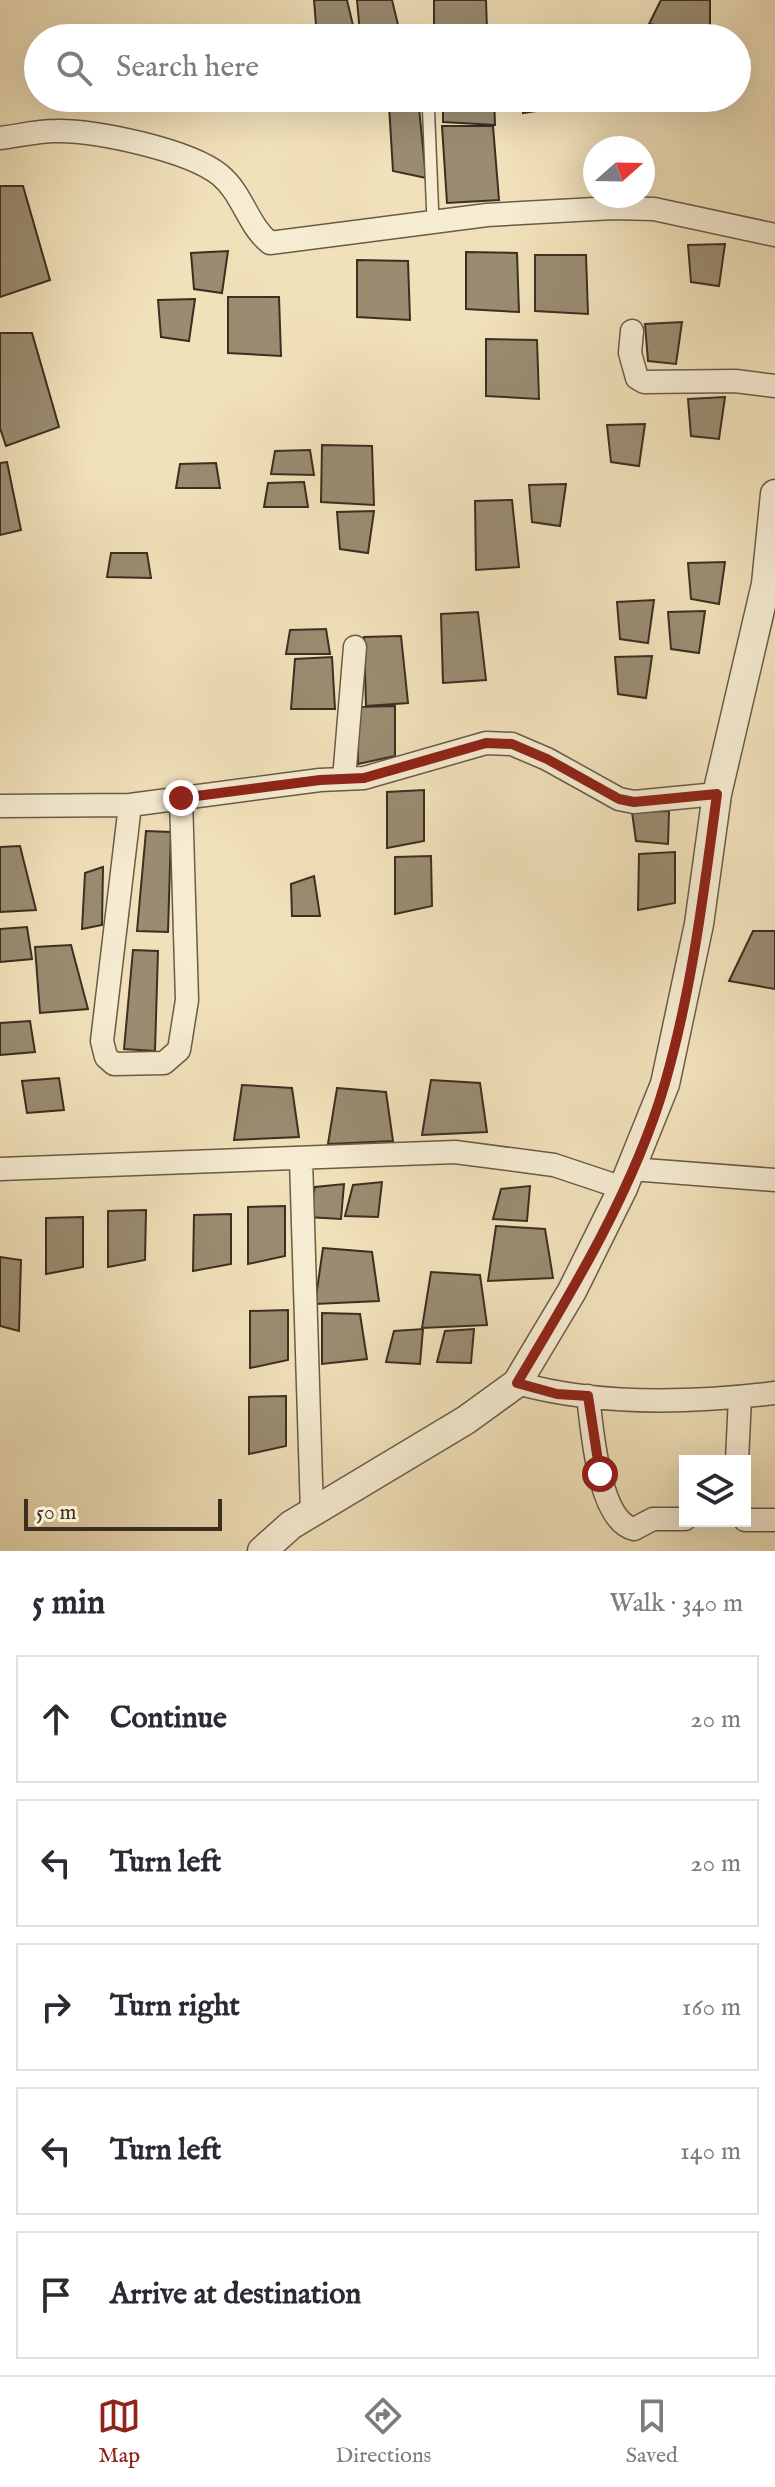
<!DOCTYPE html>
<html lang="en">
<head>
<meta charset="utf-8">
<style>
  :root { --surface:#fff; --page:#f7f7f7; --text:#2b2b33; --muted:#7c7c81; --line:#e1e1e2; --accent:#8f2418 }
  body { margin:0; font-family:"IM FELL English",serif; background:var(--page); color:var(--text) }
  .controls { position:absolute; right:24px; bottom:24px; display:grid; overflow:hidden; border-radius:0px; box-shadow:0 8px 32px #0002 }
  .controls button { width:72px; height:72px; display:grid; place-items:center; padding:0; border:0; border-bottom:2px solid var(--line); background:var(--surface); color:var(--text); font:40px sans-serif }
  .compass { position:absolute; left:583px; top:136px; width:72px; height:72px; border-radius:50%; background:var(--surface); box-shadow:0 8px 32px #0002; rotate:70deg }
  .scale { position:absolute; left:24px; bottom:20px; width:198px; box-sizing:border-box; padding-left:8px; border:4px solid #3c2f22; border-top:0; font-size:22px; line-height:28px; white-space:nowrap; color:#3c2f22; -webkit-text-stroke:6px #f6ecd2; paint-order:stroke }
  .stop { position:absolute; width:24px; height:24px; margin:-18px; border:6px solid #8f2418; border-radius:50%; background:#fff }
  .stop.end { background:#8f2418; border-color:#fff; box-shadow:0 2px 8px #0008 }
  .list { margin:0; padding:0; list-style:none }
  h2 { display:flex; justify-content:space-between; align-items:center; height:104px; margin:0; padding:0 32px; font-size:34px }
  h2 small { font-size:26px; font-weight:400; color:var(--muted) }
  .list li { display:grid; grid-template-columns:52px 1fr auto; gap:24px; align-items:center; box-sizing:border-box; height:128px; margin:0 16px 16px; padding:0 16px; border:2px solid var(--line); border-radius:0px }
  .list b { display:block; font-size:30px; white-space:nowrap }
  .list em { font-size:26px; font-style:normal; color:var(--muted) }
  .icon { flex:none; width:44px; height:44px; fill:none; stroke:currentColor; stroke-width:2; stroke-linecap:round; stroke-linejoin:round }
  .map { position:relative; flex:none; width:775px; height:1551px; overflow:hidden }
  .search { position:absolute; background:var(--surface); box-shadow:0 8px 32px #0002; left:24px; right:24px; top:24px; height:88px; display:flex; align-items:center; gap:20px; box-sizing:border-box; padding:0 28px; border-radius:44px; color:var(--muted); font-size:30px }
  .sheet { height:824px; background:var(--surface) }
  nav { display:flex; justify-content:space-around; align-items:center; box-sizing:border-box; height:112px; border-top:2px solid var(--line); background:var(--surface); font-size:22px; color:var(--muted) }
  nav a { display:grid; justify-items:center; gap:4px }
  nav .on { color:var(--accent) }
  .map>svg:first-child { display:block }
  .building { fill:#9a8c71; stroke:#3c2f22; stroke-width:2 }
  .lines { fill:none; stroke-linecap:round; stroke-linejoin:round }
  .service-casing { stroke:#695c48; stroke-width:14 }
  .minor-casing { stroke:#695c48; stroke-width:25 }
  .tertiary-casing { stroke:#695c48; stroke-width:31 }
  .service { stroke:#f6ecd2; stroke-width:11 }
  .minor { stroke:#f6ecd2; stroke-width:22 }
  .tertiary { stroke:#f6ecd2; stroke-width:28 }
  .route { stroke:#8f2418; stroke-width:10 }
</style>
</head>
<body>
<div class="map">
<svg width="775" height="1551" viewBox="0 0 775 1551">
  <rect width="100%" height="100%" fill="#f1e1ba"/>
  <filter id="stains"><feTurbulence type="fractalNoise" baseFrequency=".0025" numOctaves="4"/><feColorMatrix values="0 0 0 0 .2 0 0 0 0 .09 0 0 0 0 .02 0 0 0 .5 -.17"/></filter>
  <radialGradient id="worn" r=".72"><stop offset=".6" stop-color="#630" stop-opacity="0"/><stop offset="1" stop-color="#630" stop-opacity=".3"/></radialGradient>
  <!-- building -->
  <path class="building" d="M314,0H347L356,38H317Z
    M357,0H392L399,29L360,34Z
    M434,0H486L487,30L434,27Z
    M661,0H710V34L649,24Z
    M545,26L548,38H508L506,27Z
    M443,98H494L495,125L443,122Z
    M522,98H561L562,107L523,113Z
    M389,105L419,108L426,178L393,171Z
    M442,126H493L499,200L447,203Z
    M0,186H23L50,280L0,297Z
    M725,244L719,286L691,282L688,245Z
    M228,251L222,293L194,289L191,253Z
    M466,252L517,253L519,312L466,309Z
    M535,255H586L588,314L535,311Z
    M357,260L408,261L410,320L357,317Z
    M228,297H279L281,356L228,353Z
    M195,299L189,341L161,337L158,300Z
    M682,322L676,364L648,361L645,324Z
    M0,333H32L59,427L6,446L0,428Z
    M486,339L537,340L539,399L486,396Z
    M725,397L719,439L691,436L688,399Z
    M645,424L639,466L611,462L607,425Z
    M322,445L372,446L374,505L321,502Z
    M310,450L314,475L271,474L275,451Z
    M7,462L21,530L0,535V463Z
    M216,463L220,488H176L180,464Z
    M304,482L308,507H264L268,483Z
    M566,484L560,526L532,522L529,485Z
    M512,500L519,567L476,570L475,501Z
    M374,511L368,553L340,549L337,512Z
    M111,553H147L151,578L107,577Z
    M725,562L719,604L691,599L688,563Z
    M654,600L648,643L620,639L617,602Z
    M705,611L699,653L671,649L668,612Z
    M478,612L486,680L443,683L441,614Z
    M326,629L330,654H286L290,630Z
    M401,636L408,703L366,706L364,637Z
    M652,656L646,698L618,694L615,657Z
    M332,657L335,709H291L295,659Z
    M395,706V756L358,764V707Z
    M424,790V841L387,848V792Z
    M669,811L668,844L636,841L632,812Z
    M146,831L171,832L168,932L137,931Z
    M20,846L36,910L0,912V847Z
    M675,852V903L638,910L639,854Z
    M431,856L432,906L395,914V857Z
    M103,867L102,925L82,929L85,873Z
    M314,876L320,916H292L291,884Z
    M27,927L32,959L0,962V929Z
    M753,931H775V989L729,981Z
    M71,945L88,1009L40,1013L35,947Z
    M133,950L158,951L155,1051L124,1049Z
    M30,1021L35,1052L0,1055V1023Z
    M59,1078L64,1110L27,1113L22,1081Z
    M431,1080L480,1083L487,1132L422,1135Z
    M242,1085L292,1088L299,1137L234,1140Z
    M337,1088L386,1092L393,1141L328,1144Z
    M382,1182L378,1217L345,1216L353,1185Z
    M344,1184L341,1219L307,1217L315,1187Z
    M530,1186L527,1221L493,1219L501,1189Z
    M285,1206V1256L248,1264V1207Z
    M146,1210L145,1260L108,1267V1211Z
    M231,1214V1264L193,1271L194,1215Z
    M83,1217V1267L46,1274V1218Z
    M496,1226L545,1229L553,1278L488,1281Z
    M323,1248L372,1252L379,1301L315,1304Z
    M0,1257L21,1260L19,1331L0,1326Z
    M431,1272L480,1275L487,1325L422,1328Z
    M288,1310V1360L250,1368V1311Z
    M322,1313L360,1314L367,1359L322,1364Z
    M423,1329L420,1364L386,1362L394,1331Z
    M474,1329L471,1363L437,1362L445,1331Z
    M286,1396V1446L249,1454V1397Z"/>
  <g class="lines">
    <defs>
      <path id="service" d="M428,98L433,221"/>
      <path id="minor" d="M0,138C18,136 37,131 55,131C95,130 189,150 220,175C243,194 248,226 270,243L487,215L613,208L654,209L775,235
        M632,331L630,353L637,378L644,382L735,381L775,386
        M344,779L355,647
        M130,805L102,1041L106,1057L114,1064L164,1063L179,1050L187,1000L181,798
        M0,806L130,805L320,780L364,778L486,743L512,744L547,759L619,799L634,802L717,794
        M301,1160L312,1513
        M0,1169L455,1152L554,1165L623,1188
        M631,1169L775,1180
        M517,1383C598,1406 692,1403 775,1393
        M588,1396C592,1427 598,1521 634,1529L653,1519H685
        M737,1461L740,1397
        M745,1520H775"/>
      <path id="tertiary" d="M262,1551L291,1525L466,1420L517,1383L572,1291L623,1188L665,1084L699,924L717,794L766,584L775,494"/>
    </defs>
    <!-- service casing -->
    <use href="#service" class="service-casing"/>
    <!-- minor casing -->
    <use href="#minor" class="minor-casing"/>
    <!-- tertiary casing -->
    <use href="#tertiary" class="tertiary-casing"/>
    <!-- service -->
    <use href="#service" class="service"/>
    <!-- minor -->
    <use href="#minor" class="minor"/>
    <!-- tertiary -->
    <use href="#tertiary" class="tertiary"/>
  </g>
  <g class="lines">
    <!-- route -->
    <path class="route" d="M181,798L320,780L364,778L486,743L512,744L547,759L619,799L634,802L717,794C704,891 692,989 665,1083C635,1187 573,1290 517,1383L557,1394L588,1396L600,1474"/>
  </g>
  <rect width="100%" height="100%" filter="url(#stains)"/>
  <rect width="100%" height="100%" fill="url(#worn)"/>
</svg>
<div class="controls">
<button><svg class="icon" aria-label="layers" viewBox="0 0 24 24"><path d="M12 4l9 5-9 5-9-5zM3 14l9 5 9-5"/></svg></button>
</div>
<svg class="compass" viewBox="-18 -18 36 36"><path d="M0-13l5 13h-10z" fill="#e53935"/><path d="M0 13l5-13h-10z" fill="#7c7c81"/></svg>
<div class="scale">50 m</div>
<div class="stop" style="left:600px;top:1474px"></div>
<div class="stop end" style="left:181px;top:798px"></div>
<div class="search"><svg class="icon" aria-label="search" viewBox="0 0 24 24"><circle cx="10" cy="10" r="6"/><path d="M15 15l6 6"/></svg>Search here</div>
</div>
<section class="sheet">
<h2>5 min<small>Walk · 340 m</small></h2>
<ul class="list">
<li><svg class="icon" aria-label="ahead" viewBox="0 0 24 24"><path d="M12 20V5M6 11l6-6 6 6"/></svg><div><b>Continue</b></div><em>20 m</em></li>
<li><svg class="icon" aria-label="left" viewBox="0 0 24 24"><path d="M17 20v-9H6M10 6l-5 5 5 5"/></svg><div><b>Turn left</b></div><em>20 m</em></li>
<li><svg class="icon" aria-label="right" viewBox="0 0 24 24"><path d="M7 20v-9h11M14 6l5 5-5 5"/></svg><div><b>Turn right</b></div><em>160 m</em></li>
<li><svg class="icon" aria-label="left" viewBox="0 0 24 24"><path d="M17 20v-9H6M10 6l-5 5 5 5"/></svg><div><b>Turn left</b></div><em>140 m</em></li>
<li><svg class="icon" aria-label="arrive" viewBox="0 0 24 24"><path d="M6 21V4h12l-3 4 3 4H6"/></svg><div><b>Arrive at destination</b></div></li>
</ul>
</section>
<nav>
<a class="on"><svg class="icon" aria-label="map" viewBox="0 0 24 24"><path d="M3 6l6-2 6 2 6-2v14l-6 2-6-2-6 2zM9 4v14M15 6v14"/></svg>Map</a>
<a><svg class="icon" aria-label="directions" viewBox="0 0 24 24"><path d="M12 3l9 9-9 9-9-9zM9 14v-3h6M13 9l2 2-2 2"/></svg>Directions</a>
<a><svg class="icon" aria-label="saved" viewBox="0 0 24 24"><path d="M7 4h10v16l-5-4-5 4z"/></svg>Saved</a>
</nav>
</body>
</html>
